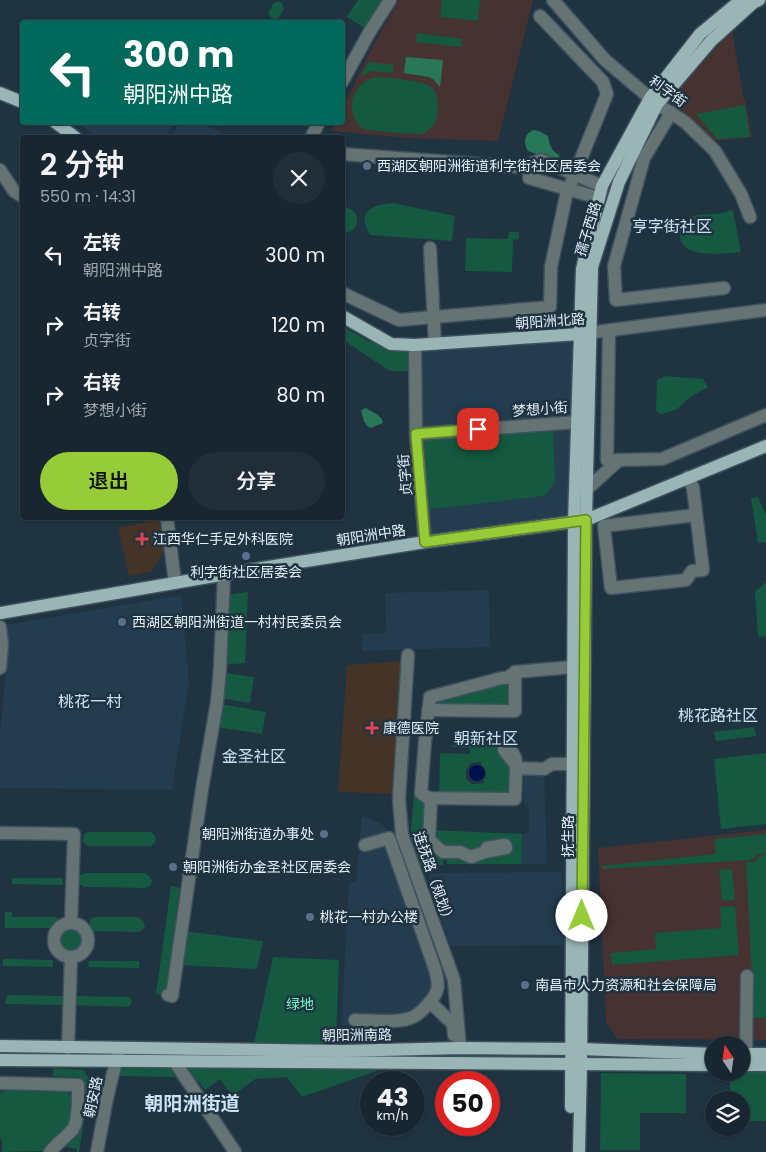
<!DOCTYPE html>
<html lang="zh">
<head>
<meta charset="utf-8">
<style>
	:root { --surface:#172631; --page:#202e39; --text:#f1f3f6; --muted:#9ea5ab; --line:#36434d; --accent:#97cc39 }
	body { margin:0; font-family:Poppins,"Noto Sans SC",sans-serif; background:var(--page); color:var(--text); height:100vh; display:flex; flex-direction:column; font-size:19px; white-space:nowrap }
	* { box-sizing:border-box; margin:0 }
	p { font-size:16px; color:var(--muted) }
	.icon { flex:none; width:28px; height:28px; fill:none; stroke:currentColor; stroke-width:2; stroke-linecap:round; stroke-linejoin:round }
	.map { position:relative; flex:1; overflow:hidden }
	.drawer { position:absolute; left:20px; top:135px; width:325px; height:385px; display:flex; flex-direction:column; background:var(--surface); border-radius:5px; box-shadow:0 1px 4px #0004,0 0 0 1px var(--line) }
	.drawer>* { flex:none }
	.top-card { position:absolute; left:20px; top:20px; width:325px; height:105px; border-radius:5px; box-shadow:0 1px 4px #0004,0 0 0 1px var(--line); background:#00695c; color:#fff; overflow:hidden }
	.needle { width:32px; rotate:347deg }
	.fabs { position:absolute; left:705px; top:1036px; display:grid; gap:10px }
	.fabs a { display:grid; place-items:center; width:45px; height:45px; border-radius:50%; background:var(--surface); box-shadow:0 1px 4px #0004,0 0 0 1px var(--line); font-size:25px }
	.speed { position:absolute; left:360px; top:1071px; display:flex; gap:10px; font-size:25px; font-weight:700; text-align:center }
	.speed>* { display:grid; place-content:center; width:65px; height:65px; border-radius:50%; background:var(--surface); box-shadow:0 1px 4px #0004,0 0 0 1px var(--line); line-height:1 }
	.speed small { font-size:12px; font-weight:400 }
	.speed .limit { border:8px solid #d22; background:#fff; color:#111 }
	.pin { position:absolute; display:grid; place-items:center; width:42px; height:42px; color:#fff; margin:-21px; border-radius:10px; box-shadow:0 2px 8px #0006 }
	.me { position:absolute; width:55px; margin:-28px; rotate:0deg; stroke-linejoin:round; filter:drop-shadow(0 0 4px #0008) }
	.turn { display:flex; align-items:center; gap:18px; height:105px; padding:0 20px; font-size:22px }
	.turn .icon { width:65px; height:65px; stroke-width:2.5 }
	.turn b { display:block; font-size:35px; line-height:42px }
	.round { display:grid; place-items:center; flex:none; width:52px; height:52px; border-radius:26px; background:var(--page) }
	.overview { display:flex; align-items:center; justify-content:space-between; height:85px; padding:0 20px }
	h1 { font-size:30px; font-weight:600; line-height:38px }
	.button { display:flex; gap:10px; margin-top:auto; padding:10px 20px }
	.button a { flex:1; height:58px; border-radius:30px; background:var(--accent); color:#111; font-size:20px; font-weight:600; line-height:58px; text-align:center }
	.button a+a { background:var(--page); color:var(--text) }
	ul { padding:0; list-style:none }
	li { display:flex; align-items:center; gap:15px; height:70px; padding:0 20px }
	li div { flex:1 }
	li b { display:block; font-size:19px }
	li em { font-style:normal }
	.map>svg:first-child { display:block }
</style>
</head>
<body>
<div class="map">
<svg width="766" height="1152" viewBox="0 0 766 1152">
	<rect width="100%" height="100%" fill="#1f3341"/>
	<!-- built -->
	<g fill="#233d4f">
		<polygon points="180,122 203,123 228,137 171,137"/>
		<polygon points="77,123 174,122 174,123 166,137 100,138"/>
		<polygon points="575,337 568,519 430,539 421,428 417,347"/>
		<polygon points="489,590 490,647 362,651 362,634 386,633 385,593"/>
		<polygon points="181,595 189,682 172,790 0,788 0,734 8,647 5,625"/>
		<polygon points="524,769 544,769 547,864 521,864 522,834 529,833 529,805 524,804"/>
		<polygon points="362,816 380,823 386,829 393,838 444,973 445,988 440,998 429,1013 418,1019 395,1027 341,1025 349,884 356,881"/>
		<polygon points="562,872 565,945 450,946 428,873"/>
	</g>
	<!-- education -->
	<g fill="#463230">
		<polygon points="399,0 533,0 498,141 410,138 331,131 335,123 342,122 343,108 369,53"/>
		<polygon points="732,30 744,100 746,103 752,137 714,141 689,118 666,103"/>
		<polygon points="766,830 766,1040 617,1039 606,1021 598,848"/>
	</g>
	<!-- medical -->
	<g fill="#443428">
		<polygon points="159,519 165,549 151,572 129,576 118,528"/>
		<polygon points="405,661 397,794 338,792 347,665"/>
	</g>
	<!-- green -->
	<g fill="#145940" fill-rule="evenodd">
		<polygon points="358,0 387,0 366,29 347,17"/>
		<polygon points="442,0 480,0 478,21 440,17"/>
		<polygon points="278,1 282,3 284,9 279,17 276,20 271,18 268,13 273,4"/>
		<polygon points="417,33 462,39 461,47 416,42"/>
		<polygon points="368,62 394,65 393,73 372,71 361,76"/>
		<path d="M377 77C387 77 423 81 430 86 438 92 438 101 438 110 438 118 435 126 428 130 426 132 424 133 422 134 417 135 369 131 364 129 357 126 354 118 352 110 350 94 361 80 377 77Z"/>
		<polygon points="745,105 750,137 717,139 696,114"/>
		<path d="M393 203 455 216 452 241 370 235C368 231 365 226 365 223 362 206 382 204 393 203Z"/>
		<path d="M343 207C362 208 362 233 343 233Z"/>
		<path d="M733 210 741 252C725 253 682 260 680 236 679 230 682 222 687 219 695 213 712 215 721 213 725 212 729 211 733 210Z"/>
		<polygon points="509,232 519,232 519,239 513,240 512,272 465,271 466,238 508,239"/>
		<polygon points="342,326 368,341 410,353 409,371 390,371 343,340"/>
		<polygon points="665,376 703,379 708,387 689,398 676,410 661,414 656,411 657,380"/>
		<polygon points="553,425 555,483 544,496 430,509 422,436"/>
		<polygon points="758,497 766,515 766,542 758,543 751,498"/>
		<polygon points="766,582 766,636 758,637 755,592"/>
		<polygon points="248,592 245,663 224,665 226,595"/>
		<polygon points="225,673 254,677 250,703 221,698"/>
		<polygon points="511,679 515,706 428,707 430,697"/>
		<polygon points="220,704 266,712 262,734 216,727"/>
		<polygon points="754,727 756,736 716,741 714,732"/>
		<path d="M454 741 509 742 513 765 512 799 435 801 433 830 522 834 521 864H447V853H443V865H408L414 794 428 798H439L440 753 470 754V748L453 747ZM482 762 481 765 486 770V776L483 780 484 783 472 784 466 779V770L471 763Z"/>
		<polygon points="766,753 766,824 721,829 714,759"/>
		<path d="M89 832H150C155 835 157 837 155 843L151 846H88L83 842V838L85 833Z"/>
		<polygon points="766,834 766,852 759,854 751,860 602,869 602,866 715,854 715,839"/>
		<polygon points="766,853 766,1018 754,1018 746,862 754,862 760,856"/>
		<polygon points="732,869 735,900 722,901 719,870"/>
		<path d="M85 873H145C150 877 153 878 151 885L146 888 84 887C78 884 77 880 80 875Z"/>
		<polygon points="12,878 63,878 63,885 12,884"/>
		<polygon points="171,886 180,888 166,996 156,994"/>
		<polygon points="735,906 739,955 612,965 611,953 656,949 655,933 721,928 720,907"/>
		<polygon points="5,912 12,912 12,917 56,917 60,921 58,927 55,928 5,928"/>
		<polygon points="95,917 139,917 144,922 145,927 140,932 94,931 90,928 89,924 91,919"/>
		<circle cx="71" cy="940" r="14"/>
		<polygon points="184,931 263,941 257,969 179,965"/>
		<polygon points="273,957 339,960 336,1043 254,1043"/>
		<polygon points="3,959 53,960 53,967 3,966"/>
		<polygon points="89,961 139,961 139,968 88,967"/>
		<polygon points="9,995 63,996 64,996 63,1005 8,1004 6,1004 5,1001 7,996"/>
		<polygon points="74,996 128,997 131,999 132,1002 129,1007 74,1005"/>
		<polygon points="119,1064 382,1069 302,1097 287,1077 255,1079 232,1096 220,1079 205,1090 198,1081 185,1090 175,1077 118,1076"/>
		<polygon points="53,1068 83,1070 91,1080 79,1152 77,1152 77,1149 61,1146 60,1152 57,1152 78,1126 80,1077 53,1076"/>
		<polygon points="741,1071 766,1071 766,1121 741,1121 741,1100 730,1100 730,1073 741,1072"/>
		<polygon points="601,1073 686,1074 686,1113 640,1113 640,1150 600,1150"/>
		<path d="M65 1090C77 1097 73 1112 74 1124L44 1151 2 1152V1140L0 1139V1093L5 1091Z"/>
	</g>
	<!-- forest -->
	<g fill="#297759">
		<polygon points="406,57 443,60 440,87 434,80 429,77 404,73"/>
		<path d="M534 130 539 131 548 136C550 146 551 150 560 156L556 161 528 151C523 143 524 133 534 130Z"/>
		<path d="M366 408C373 413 382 415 383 423L371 428 367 426 364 421 361 411 363 409Z"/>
	</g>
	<!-- water -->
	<circle fill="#00124d" cx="477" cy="773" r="8"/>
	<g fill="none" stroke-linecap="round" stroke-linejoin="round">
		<defs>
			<g id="minor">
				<polyline points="553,0 605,60 657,104 685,122 715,151 741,194 750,217"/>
				<polyline points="342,82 369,33 390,0"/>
				<polyline points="671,113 644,158 614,266 616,300 724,288"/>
				<polyline points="311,138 319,122"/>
				<polyline points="342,154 532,168"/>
				<polyline points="0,170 14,191 20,195 22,194"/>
				<polyline points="599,198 529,178 533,163 541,160 602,186"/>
				<polyline points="430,248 435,344"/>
				<polyline points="342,293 399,320 550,307 551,267 566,196 607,94 603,82 540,16"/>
				<polyline points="609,331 607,460 619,460"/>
				<polyline points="580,334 766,310"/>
				<polyline points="415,345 416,434 425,542"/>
				<polyline points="416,434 577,422"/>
				<polyline points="688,477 693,488 703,570 692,571 686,580 611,588 604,526 696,515"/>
				<polyline points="586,490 619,460 662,459 766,415"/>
				<polyline points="167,518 175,583"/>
				<polyline points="0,627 2,645 0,668"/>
				<polyline points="408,655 399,799 402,835 454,980 460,1048"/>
				<polyline points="515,672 507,678 502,678 430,697 425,741 421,793 428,798 515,799 516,768 544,769 552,764 573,764"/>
				<polyline points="515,672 573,667"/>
				<polyline points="428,710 515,711 515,672"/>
				<path d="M516 768C516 760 516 756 510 750H504L516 765"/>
				<polyline points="431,798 429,840 443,852 460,852 471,857 485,852 487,848 505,845 506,848 485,852"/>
				<polyline points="0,833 74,834 71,923"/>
				<circle cx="71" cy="940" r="17"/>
				<polyline points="168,995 172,996 202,789 217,702 220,668 224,575"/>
				<polyline points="430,1002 453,1024 454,1035"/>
				<path d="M355 1020C372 1020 398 1024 413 1017 419 1014 424 1009 428 1004 440 992 439 984 435 969L389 838 365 845"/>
				<polyline points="68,1048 71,957"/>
				<polyline points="746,1054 747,976"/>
				<polyline points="175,1062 235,1152"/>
				<path d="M0 1083 78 1085C78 1096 79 1120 73 1129 66 1137 57 1143 50 1152"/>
				<polyline points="97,1152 107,1098 119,1049"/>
			</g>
			<g id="major">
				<polyline points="0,93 22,102"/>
				<polyline points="55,122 76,138"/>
				<polyline points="342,316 391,344 415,345 580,334"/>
				<polyline points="0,613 256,569 425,542 586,520 766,446"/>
				<polyline points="0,1046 343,1051 460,1048 581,1049 714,1054"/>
				<polyline points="741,1054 766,1054"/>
				<polyline points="0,1060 714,1065"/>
				<polyline points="741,1065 766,1065"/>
				<polyline points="571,1107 574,522 582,269 602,186 650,98 700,34 741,0"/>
				<polyline points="579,1152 581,1064 586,520 592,267 619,182 657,104 711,41 753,3 759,0"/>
			</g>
		</defs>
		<!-- minor casing -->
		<use href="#minor" stroke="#3f515f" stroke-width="15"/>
		<!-- major casing -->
		<use href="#major" stroke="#3f515f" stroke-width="15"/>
		<!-- minor -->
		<use href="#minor" stroke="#657373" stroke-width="12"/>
		<!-- major -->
		<use href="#major" stroke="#99b5b5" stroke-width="12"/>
	</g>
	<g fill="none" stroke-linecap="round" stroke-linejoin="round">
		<defs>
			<polyline id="route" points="478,429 416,434 425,542 586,520 582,916"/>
		</defs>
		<!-- route casing -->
		<use href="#route" stroke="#628525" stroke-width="12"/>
		<!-- route -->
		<use href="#route" stroke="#97cc39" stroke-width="9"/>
	</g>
	<!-- markers -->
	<g fill="#5c6f8a" stroke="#1f3341" stroke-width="2">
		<circle cx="367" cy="166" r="5"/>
		<circle cx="246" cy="556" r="5"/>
		<circle cx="122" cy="622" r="5"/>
		<circle cx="324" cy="834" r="5"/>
		<circle cx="173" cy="867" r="5"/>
		<circle cx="310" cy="917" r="5"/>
		<circle cx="525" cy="985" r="5"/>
	</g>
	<g fill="#e0444e" stroke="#1f3341" stroke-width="2">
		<path d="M139.5 531.5h5v5h5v5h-5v5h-5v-5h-5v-5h5z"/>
		<path d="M369.5 720.5h5v5h5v5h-5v5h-5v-5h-5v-5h5z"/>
	</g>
	<g text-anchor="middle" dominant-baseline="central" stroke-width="5" stroke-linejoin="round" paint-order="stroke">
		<!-- street labels -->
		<g font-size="14" fill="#e4f0fa" stroke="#1f3341">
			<text transform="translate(668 91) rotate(36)">利字街</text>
			<text transform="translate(588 229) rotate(-73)">孺子西路</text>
			<text transform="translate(550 321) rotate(-4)">朝阳洲北路</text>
			<text transform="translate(540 409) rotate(-4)">梦想小街</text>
			<text transform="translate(405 475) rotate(-95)">贞字街</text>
			<text transform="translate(371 535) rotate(-9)">朝阳洲中路</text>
			<text transform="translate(568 836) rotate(-90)">抚生路</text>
			<text transform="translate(434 878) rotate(71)">连抚路（规划）</text>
			<text transform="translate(357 1035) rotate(-1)">朝阳洲南路</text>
			<text transform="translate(93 1097) rotate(-78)">朝安路</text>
		</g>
		<!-- poi labels -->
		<g font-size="14" fill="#e4f0fa" stroke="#1f3341" text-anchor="start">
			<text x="377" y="166">西湖区朝阳洲街道利字街社区居委会</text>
			<text x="153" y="539">江西华仁手足外科医院</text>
			<text x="246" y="572" text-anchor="middle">利字街社区居委会</text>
			<text x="132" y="622">西湖区朝阳洲街道一村村民委员会</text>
			<text x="383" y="728">康德医院</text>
			<text x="314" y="834" text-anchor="end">朝阳洲街道办事处</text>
			<text x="183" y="867">朝阳洲街办金圣社区居委会</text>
			<text x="320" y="917">桃花一村办公楼</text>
			<text x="535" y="985">南昌市人力资源和社会保障局</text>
		</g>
		<!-- park labels -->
		<g font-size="14" fill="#73fac3" stroke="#1f3341">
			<text x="300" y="1004">绿地</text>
		</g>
		<!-- quarter labels -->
		<g font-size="16" fill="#cae2f5" stroke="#1f3341">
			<text x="672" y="226">亨字街社区</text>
			<text x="90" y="701">桃花一村</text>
			<text x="718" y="715">桃花路社区</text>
			<text x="486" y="738">朝新社区</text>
			<text x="254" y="756">金圣社区</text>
		</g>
		<!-- district labels -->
		<g font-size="19" font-weight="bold" fill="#cae2f5" stroke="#1f3341">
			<text x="192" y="1103">朝阳洲街道</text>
		</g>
	</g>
</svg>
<div class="fabs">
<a><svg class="needle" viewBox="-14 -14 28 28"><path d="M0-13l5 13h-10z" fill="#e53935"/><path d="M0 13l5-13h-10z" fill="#9ea5ab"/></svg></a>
<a><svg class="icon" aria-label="layers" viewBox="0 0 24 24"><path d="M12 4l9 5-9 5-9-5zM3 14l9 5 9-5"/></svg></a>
</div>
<div class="speed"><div>43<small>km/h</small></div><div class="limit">50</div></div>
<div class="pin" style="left:478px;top:429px;background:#d93025"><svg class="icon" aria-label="arrive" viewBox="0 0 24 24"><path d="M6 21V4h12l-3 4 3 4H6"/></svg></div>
<svg class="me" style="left:582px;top:916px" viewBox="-20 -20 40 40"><circle r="19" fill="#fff"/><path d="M0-13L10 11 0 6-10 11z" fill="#97cc39"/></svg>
<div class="top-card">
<div class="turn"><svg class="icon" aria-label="left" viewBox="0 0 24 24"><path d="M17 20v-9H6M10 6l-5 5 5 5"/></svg><div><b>300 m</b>朝阳洲中路</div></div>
</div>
<section class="drawer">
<div class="overview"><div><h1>2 分钟</h1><p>550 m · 14:31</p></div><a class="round"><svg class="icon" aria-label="close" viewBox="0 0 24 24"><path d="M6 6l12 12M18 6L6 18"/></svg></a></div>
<ul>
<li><svg class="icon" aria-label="left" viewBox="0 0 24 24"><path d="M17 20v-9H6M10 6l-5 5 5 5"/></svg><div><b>左转</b><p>朝阳洲中路</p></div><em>300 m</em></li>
<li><svg class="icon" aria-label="right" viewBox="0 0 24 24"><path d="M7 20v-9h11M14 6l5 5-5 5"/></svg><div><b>右转</b><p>贞字街</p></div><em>120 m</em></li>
<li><svg class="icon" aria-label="right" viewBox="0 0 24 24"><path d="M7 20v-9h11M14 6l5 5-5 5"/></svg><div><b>右转</b><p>梦想小街</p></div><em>80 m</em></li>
</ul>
<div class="button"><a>退出</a><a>分享</a></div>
</section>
</div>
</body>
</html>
